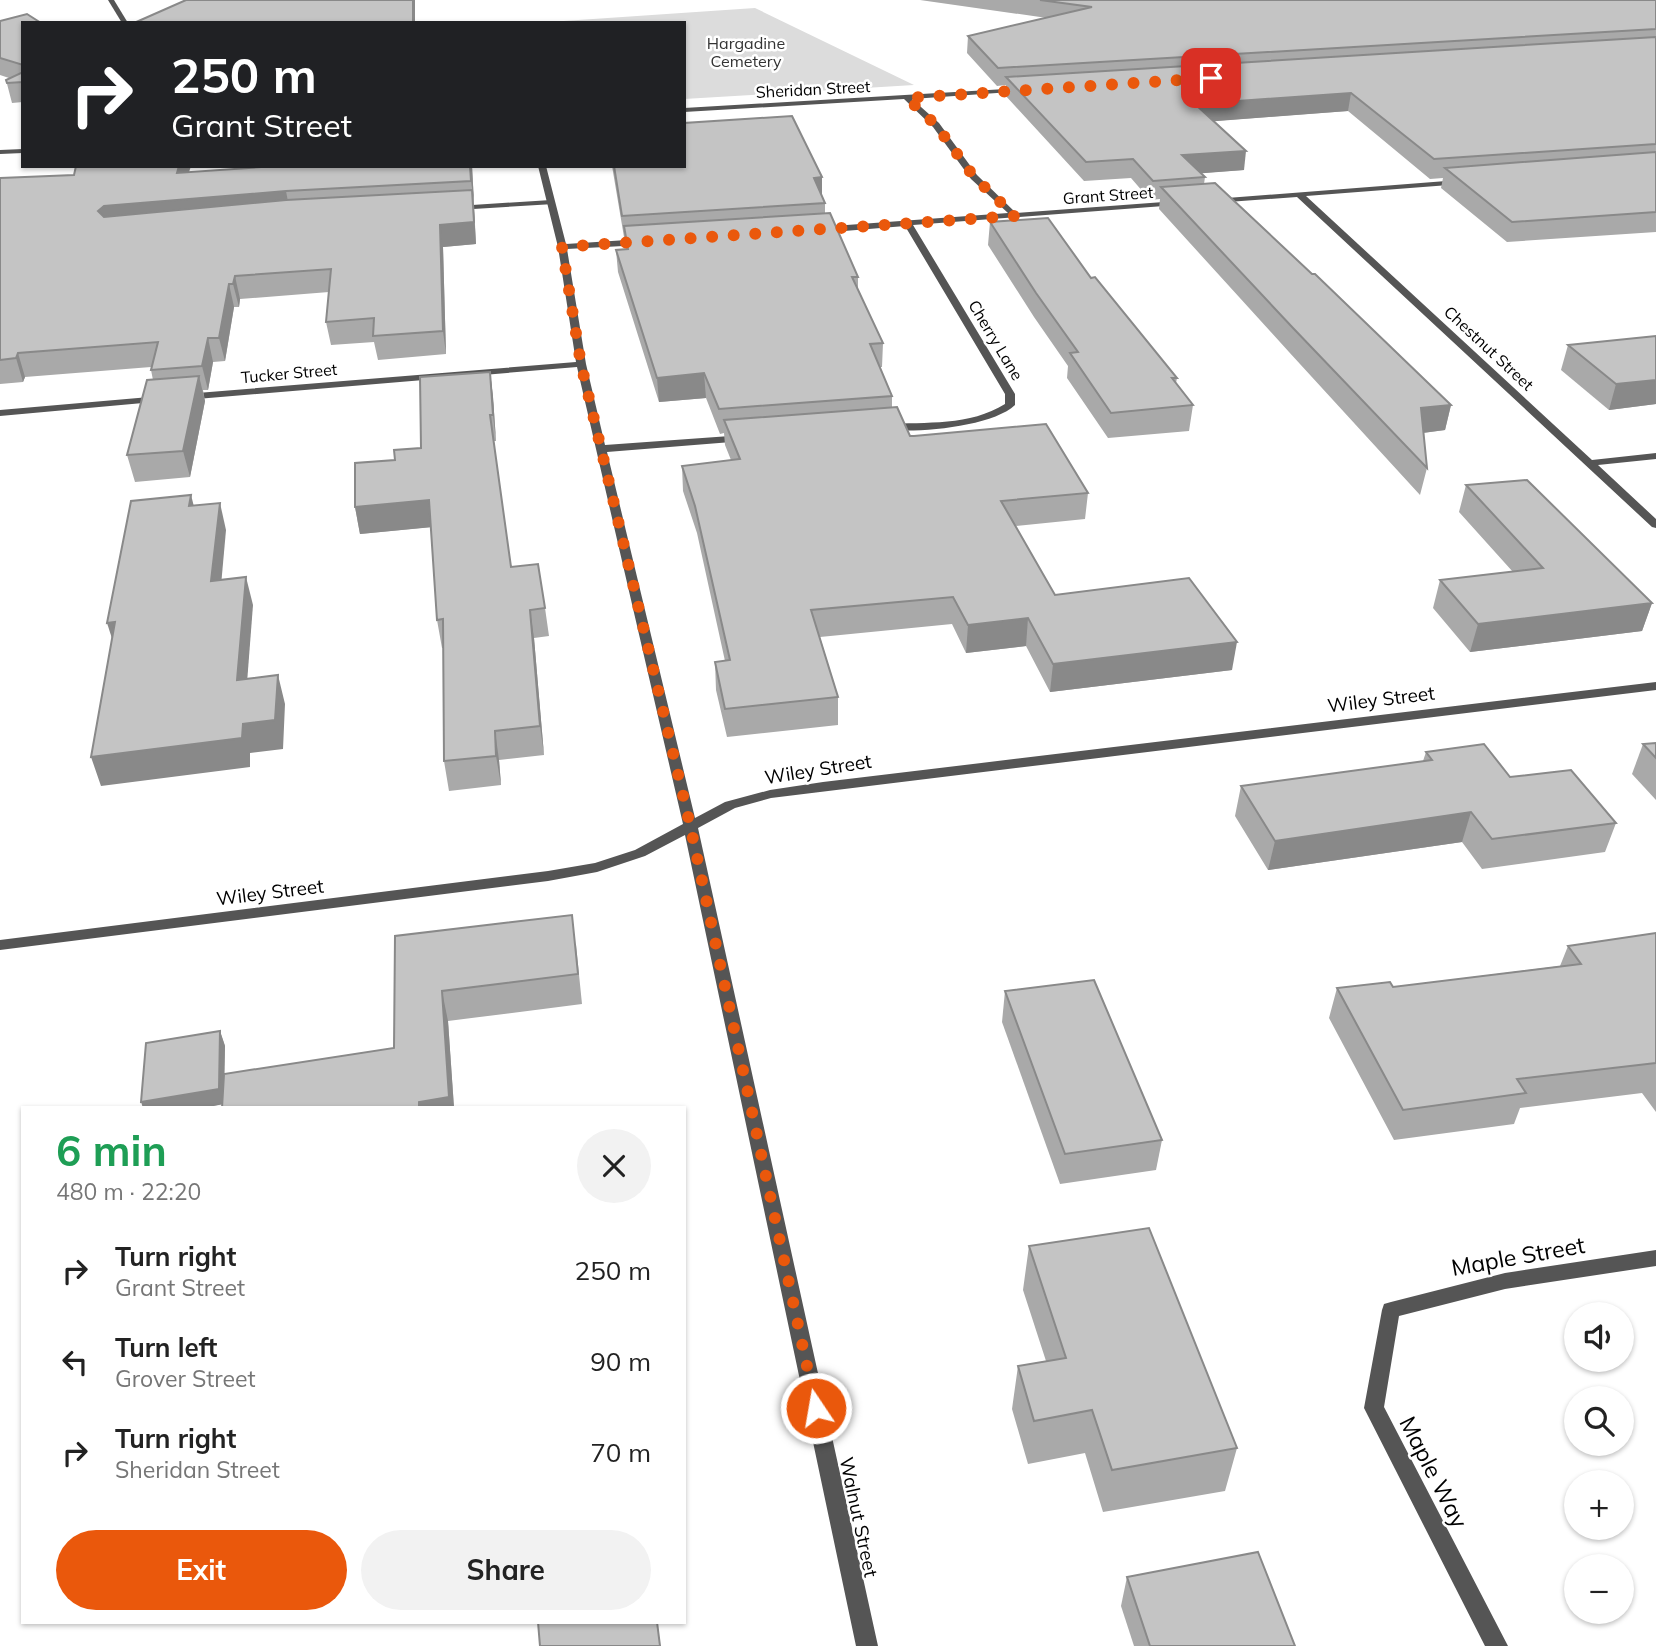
<!DOCTYPE html>
<html lang="en">
<head>
<meta charset="utf-8">
<style>
	:root { --surface:#fff; --page:#f2f2f2; --text:#222; --muted:#767676; --accent:#ea580c }
	body { margin:0; font-family:Mulish,sans-serif; background:var(--page); color:var(--text); height:100vh; display:flex; flex-direction:column; font-size:26px; white-space:nowrap }
	* { box-sizing:border-box; margin:0 }
	p { font-size:23px; color:var(--muted) }
	.icon { flex:none; width:38px; height:38px; fill:none; stroke:currentColor; stroke-width:2; stroke-linecap:round; stroke-linejoin:round }
	.map { position:relative; flex:1; overflow:hidden }
	.panel { position:absolute; left:21px; top:1106px; width:665px; height:518px; display:flex; flex-direction:column; background:var(--surface); border-radius:0px; box-shadow:0 2px 5px #0004 }
	.panel>* { flex:none }
	.top-card { position:absolute; left:21px; top:21px; width:665px; height:147px; border-radius:0px; box-shadow:0 2px 5px #0004; background:#202124; color:#fff; overflow:hidden }
	.controls { position:absolute; left:1564px; top:1302px; display:grid; gap:14px }
	.controls a { display:grid; place-items:center; width:70px; height:70px; border-radius:50%; background:var(--surface); box-shadow:0 2px 5px #0004; font-size:35px }
	.pin { position:absolute; display:grid; place-items:center; width:60px; height:60px; color:#fff; margin:-30px; border-radius:14px; box-shadow:0 4px 10px #0006 }
	.me { position:absolute; width:77px; margin:-38px; rotate:348deg; stroke-linejoin:round; filter:drop-shadow(0 0 5px #0008) }
	.turn { display:flex; align-items:center; gap:24px; height:147px; padding:0 35px; font-size:32px }
	.turn .icon { width:91px; height:91px; stroke-width:2.5 }
	.turn b { display:block; font-size:49px; line-height:60px }
	.round { display:grid; place-items:center; flex:none; width:74px; height:74px; border-radius:37px; background:var(--page) }
	.head { display:flex; align-items:center; justify-content:space-between; height:119px; padding:0 35px }
	h1 { font-size:42px; font-weight:700; line-height:52px; color:#1e9e55 }
	.primary-button { display:flex; gap:14px; margin-top:auto; padding:14px 35px }
	.primary-button a { flex:1; height:80px; border-radius:42px; background:var(--accent); color:#fff; font-size:28px; font-weight:700; line-height:80px; text-align:center }
	.primary-button a+a { background:var(--page); color:var(--text) }
	ul { padding:0; list-style:none }
	li { display:flex; align-items:center; gap:21px; height:91px; padding:0 35px }
	li div { flex:1 }
	li b { display:block; font-size:26px }
	li em { font-style:normal }
	.map>svg:first-child { display:block }
</style>
</head>
<body>
<div class="map">
<svg width="1656" height="1646" viewBox="0 0 1656 1646">
	<rect width="100%" height="100%" fill="#fff"/>
	<!-- green -->
	<polygon fill="#dcdcdc" points="755,8 914,85 684,99 684,23 534,23"/>
	<g fill="none" stroke-linecap="round" stroke-linejoin="round">
		<!-- service -->
		<polygon fill="#555" fill-rule="evenodd" points="551,200 554,200 554,204 457,210 453,208 457,206"/>
		<!-- minor -->
		<g fill="#555" fill-rule="evenodd">
			<polygon points="108,0 114,0 128,23 122,23"/>
			<path d="M1022 88 1024 91 912 99 939 123 977 175 1016 213 1177 201 1181 203 1177 205 913 225 1015 394V405C992 427 914 434 882 429L881 427 886 424C926 422 970 426 1005 404V394L905 226 820 233 816 230 820 227 1008 213 971 179 933 127 904 99 684 112V108Z"/>
			<polygon points="23,149 23,153 0,154 0,150"/>
			<polygon points="538,166 546,166 566,244 642,239 646,242 642,245 567,249 586,364 605,445 744,435 749,438 744,441 607,452 695,818 725,802 770,790 823,782 1656,682 1656,690 771,798 735,808 698,828 878,1646 856,1646 685,835 645,856 597,872 548,881 0,950 0,940 548,871 595,863 635,850 683,824 577,367 185,400 180,397 185,394 576,362 558,247"/>
			<polygon points="1459,180 1463,182 1462,184 1306,196 1592,460 1656,453 1656,459 1598,465 1656,519 1656,528 1652,527 1297,197 1214,203 1210,201 1214,199"/>
			<polygon points="161,396 165,397 165,401 0,416 0,410"/>
			<polygon points="1656,1250 1656,1266 1505,1289 1399,1316 1384,1407 1508,1646 1485,1646 1364,1408 1382,1310 1384,1304 1391,1302 1505,1273"/>
		</g>
	</g>
	<!-- wall -->
	<g fill="#a9a9a9">
		<polygon points="920,0 1656,0 1656,232 1507,242 1441,188 1443,178 1430,179 1348,111 1213,121 1244,170 1201,173 1205,177 1204,184 1451,405 1445,430 1423,433 1427,468 1420,495 1289,352 1159,209 1160,199 1150,200 1131,178 1084,181 1005,95 1006,85 997,86 967,53 968,36 1047,18"/>
		<polygon points="0,21 23,23 23,102 12,103 6,80 9,78 0,75"/>
		<polygon points="276,166 472,166 476,244 443,247 446,354 378,360 374,342 331,345 326,322 329,292 240,299 239,307 234,307 225,361 213,362 208,390 203,390 205,401 190,477 135,482 127,455 153,380 151,370 151,367 25,377 23,382 0,384 0,178 74,175 189,172"/>
		<polygon points="612,166 684,166 822,177 822,196 825,203 825,213 858,277 858,291 883,343 882,367 880,367 892,396 892,407 910,436 1088,493 1085,519 1015,526 1055,595 1232,670 1050,692 1026,646 966,653 952,624 820,637 838,697 838,725 727,737 716,690 715,662 725,661 697,533 683,491 682,466 731,460 725,445 724,433 720,434 706,398 659,402 618,272 616,250 626,249 625,237 624,237"/>
		<polygon points="990,222 1091,278 1177,378 1176,383 1193,405 1189,431 1108,438 1067,378 1068,366 1034,317 988,245"/>
		<polygon points="1656,336 1656,404 1609,410 1561,370 1568,345"/>
		<polygon points="490,372 493,397 496,441 493,441 511,567 545,608 549,636 534,638 544,755 499,760 501,785 449,791 444,761 443,648 442,648 437,620 431,527 360,534 355,507 395,460 421,448"/>
		<polygon points="1466,485 1652,603 1642,631 1470,652 1433,608 1440,580 1513,572 1459,512"/>
		<polygon points="1656,743 1656,800 1632,774 1643,744"/>
		<polygon points="1426,752 1510,777 1616,823 1605,852 1482,869 1462,842 1268,870 1235,816 1241,786 1423,761"/>
		<polygon points="1656,933 1656,1112 1642,1093 1520,1108 1514,1124 1394,1140 1329,1018 1337,988 1393,987 1560,966 1568,946"/>
		<polygon points="395,936 576,945 582,1004 448,1021 454,1108 222,1108 222,1104 203,1108 143,1108 220,1031 225,1046 224,1074 394,1048"/>
		<polygon points="1005,991 1162,1140 1156,1170 1060,1184 1002,1022"/>
		<polygon points="1029,1246 1237,1448 1225,1491 1103,1512 1085,1453 1028,1464 1012,1409 1018,1366 1046,1361 1023,1290"/>
		<polygon points="1127,1577 1295,1646 1134,1646 1121,1606"/>
	</g>
	<!-- shaded-wall -->
	<g fill="#898989">
		<rect x="413" y="0" width="2" height="23"/>
		<polygon points="1351,93 1348,111 1192,123 1195,104"/>
		<polygon points="1246,151 1244,170 1180,175 1182,155"/>
		<polygon points="179,166 191,166 182,194 177,173"/>
		<polygon points="470,166 472,166 474,202 471,181"/>
		<polygon points="822,177 822,197 814,178"/>
		<polygon points="472,190 474,211 476,244 443,247 446,354 443,331 440,225"/>
		<polygon points="286,191 290,212 110,227 98,211 104,206"/>
		<polygon points="235,276 240,299 239,307 233,284"/>
		<polygon points="229,284 234,307 225,361 219,338"/>
		<polygon points="208,338 213,362 208,390 202,366"/>
		<polygon points="18,353 25,377 23,382 16,358"/>
		<polygon points="490,372 493,397 496,441 493,415"/>
		<polygon points="704,373 706,398 659,402 657,378"/>
		<polygon points="199,376 205,401 190,477 183,451"/>
		<polygon points="1656,380 1656,404 1609,410 1616,384"/>
		<polygon points="1451,405 1445,430 1414,434 1421,408"/>
		<polygon points="191,495 198,522 189,506"/>
		<polygon points="429,500 433,527 360,534 355,507"/>
		<polygon points="220,503 226,530 219,608 211,581"/>
		<polygon points="246,577 253,605 245,709 237,680"/>
		<polygon points="1652,603 1642,631 1470,652 1478,624"/>
		<polygon points="530,610 534,638 544,755 540,726"/>
		<polygon points="1028,618 1026,646 966,653 968,625"/>
		<polygon points="115,622 116,651 107,623"/>
		<polygon points="1237,642 1232,670 1050,692 1053,664"/>
		<polygon points="278,675 285,704 283,749 250,753 250,767 101,786 91,757 243,724"/>
		<polygon points="495,731 499,760 501,785 496,756"/>
		<polygon points="1471,812 1462,842 1268,870 1275,841"/>
		<polygon points="442,991 448,1021 454,1108 419,1108 419,1102"/>
		<polygon points="220,1031 225,1046 224,1104 203,1108 143,1108 141,1102"/>
	</g>
	<!-- building -->
	<g fill="#c4c4c4" stroke="#898989" stroke-width="2">
		<polygon points="186,0 413,0 413,23 134,23"/>
		<polygon points="1040,0 1656,0 1656,29 998,68 968,36 1092,7"/>
		<polygon points="27,14 41,23 23,23 23,65 0,58 0,21"/>
		<polygon points="1656,37 1656,144 1434,159 1351,93 1195,104 1246,151 1182,155 1205,177 1153,181 1133,159 1086,162 1006,77"/>
		<polygon points="23,72 23,82 7,83 6,80"/>
		<polygon points="792,116 822,177 814,178 825,203 622,216 614,166 684,166 684,123"/>
		<polygon points="1656,152 1656,212 1512,222 1445,168"/>
		<polygon points="76,166 179,166 177,173 276,166 470,166 471,181 286,191 104,206 98,211 104,217 286,200 472,190 474,222 440,225 443,331 373,336 374,318 326,322 331,269 235,276 233,284 229,284 219,338 208,338 202,366 151,370 158,342 18,353 16,358 0,360 0,178 74,175"/>
		<polygon points="1215,183 1312,274 1315,274 1451,405 1421,408 1427,468 1293,328 1161,187"/>
		<polygon points="830,213 858,277 852,277 883,343 870,344 892,396 719,409 704,373 657,378 616,250 628,249 624,226"/>
		<polygon points="1048,218 1091,278 1095,277 1177,378 1172,378 1193,405 1111,413 1070,353 1078,352 1036,293 990,222"/>
		<polygon points="1656,336 1656,380 1616,384 1568,345"/>
		<polygon points="490,372 493,415 490,415 511,567 538,564 545,608 530,610 540,726 495,731 496,756 444,761 443,619 437,620 429,500 355,507 355,463 395,460 394,450 421,448 420,377"/>
		<polygon points="199,376 183,451 127,455 147,380"/>
		<polygon points="897,407 910,436 914,436 1046,424 1088,493 1001,501 1055,595 1189,578 1237,642 1053,664 1028,618 968,625 953,597 811,610 838,697 725,709 715,662 730,660 695,506 682,466 740,459 724,420"/>
		<polygon points="1527,480 1652,603 1478,624 1440,580 1543,568 1466,485"/>
		<polygon points="191,495 189,506 220,503 211,581 246,577 237,680 278,675 275,720 243,724 242,738 91,757 115,622 107,623 131,501"/>
		<polygon points="1656,743 1656,758 1643,744"/>
		<polygon points="1484,744 1510,777 1571,770 1616,823 1492,839 1471,812 1275,841 1241,786 1432,760 1426,752"/>
		<polygon points="572,915 578,974 442,991 449,1097 419,1102 419,1108 222,1108 224,1074 394,1048 395,936"/>
		<polygon points="1656,933 1656,1063 1517,1079 1526,1093 1403,1110 1337,988 1390,982 1393,987 1581,964 1568,946"/>
		<polygon points="1094,980 1162,1140 1065,1154 1005,991"/>
		<polygon points="220,1031 219,1089 141,1102 146,1043"/>
		<polygon points="1149,1228 1237,1448 1112,1470 1092,1410 1034,1421 1018,1366 1066,1358 1029,1246"/>
		<polygon points="1258,1552 1295,1646 1150,1646 1127,1577"/>
		<polygon points="538,1622 657,1622 660,1646 540,1646"/>
	</g>
	<g fill="none" stroke-linecap="round" stroke-linejoin="round">
		<!-- route -->
		<polyline stroke="#ea580c" stroke-width="12" stroke-dasharray="0 21.6" points="816,1408 690,825 581,364 562,247 1015,216 974,177 936,125 907,98 1211,78"/>
	</g>
	<g text-anchor="middle" dominant-baseline="central" stroke-width="5" stroke-linejoin="round" paint-order="stroke">
		<!-- far-park labels -->
		<g font-size="16" fill="#333" stroke="#fff">
			<text x="746" y="43">Hargadine<tspan x="746" dy="18">Cemetery</tspan></text>
		</g>
		<!-- far-street labels -->
		<g font-size="16" fill="#000" stroke="#fff">
			<text transform="translate(813 89) rotate(-3)">Sheridan Street</text>
			<text transform="translate(1108 195) rotate(-4)">Grant Street</text>
			<text transform="translate(996 340) rotate(59)">Cherry Lane</text>
			<text transform="translate(1489 348) rotate(43)">Chestnut Street</text>
			<text transform="translate(289 373) rotate(-5)">Tucker Street</text>
		</g>
		<!-- street labels -->
		<g font-size="19" fill="#000" stroke="#fff">
			<text transform="translate(1381 699) rotate(-7)">Wiley Street</text>
			<text transform="translate(818 769) rotate(-9)">Wiley Street</text>
			<text transform="translate(270 892) rotate(-7)">Wiley Street</text>
			<text transform="translate(859 1517) rotate(78)">Walnut Street</text>
		</g>
		<!-- near-street labels -->
		<g font-size="23" fill="#000" stroke="#fff">
			<text transform="translate(1518 1256) rotate(-10)">Maple Street</text>
			<text transform="translate(1434 1472) rotate(63)">Maple Way</text>
		</g>
	</g>
</svg>
<div class="controls">
<a><svg class="icon" aria-label="sound" viewBox="0 0 24 24"><path d="M4 9h4l5-4v14l-5-4H4zM17 9q2 3 0 6"/></svg></a>
<a><svg class="icon" aria-label="search" viewBox="0 0 24 24"><circle cx="10" cy="10" r="6"/><path d="M15 15l6 6"/></svg></a>
<a>+</a>
<a>−</a>
</div>
<div class="pin" style="left:1211px;top:78px;background:#d93025"><svg class="icon" aria-label="arrive" viewBox="0 0 24 24"><path d="M6 21V4h12l-3 4 3 4H6"/></svg></div>
<svg class="me" style="left:816px;top:1408px" viewBox="-20 -20 40 40"><circle r="17" fill="#ea580c" stroke="#fff" stroke-width="3"/><path d="M0-11L8 9 0 5-8 9z" fill="#fff"/></svg>
<div class="top-card">
<div class="turn"><svg class="icon" aria-label="right" viewBox="0 0 24 24"><path d="M7 20v-9h11M14 6l5 5-5 5"/></svg><div><b>250 m</b>Grant Street</div></div>
</div>
<section class="panel">
<div class="head"><div><h1>6 min</h1><p>480 m · 22:20</p></div><a class="round"><svg class="icon" aria-label="close" viewBox="0 0 24 24"><path d="M6 6l12 12M18 6L6 18"/></svg></a></div>
<ul>
<li><svg class="icon" aria-label="right" viewBox="0 0 24 24"><path d="M7 20v-9h11M14 6l5 5-5 5"/></svg><div><b>Turn right</b><p>Grant Street</p></div><em>250 m</em></li>
<li><svg class="icon" aria-label="left" viewBox="0 0 24 24"><path d="M17 20v-9H6M10 6l-5 5 5 5"/></svg><div><b>Turn left</b><p>Grover Street</p></div><em>90 m</em></li>
<li><svg class="icon" aria-label="right" viewBox="0 0 24 24"><path d="M7 20v-9h11M14 6l5 5-5 5"/></svg><div><b>Turn right</b><p>Sheridan Street</p></div><em>70 m</em></li>
</ul>
<div class="primary-button"><a>Exit</a><a>Share</a></div>
</section>
</div>
</body>
</html>
